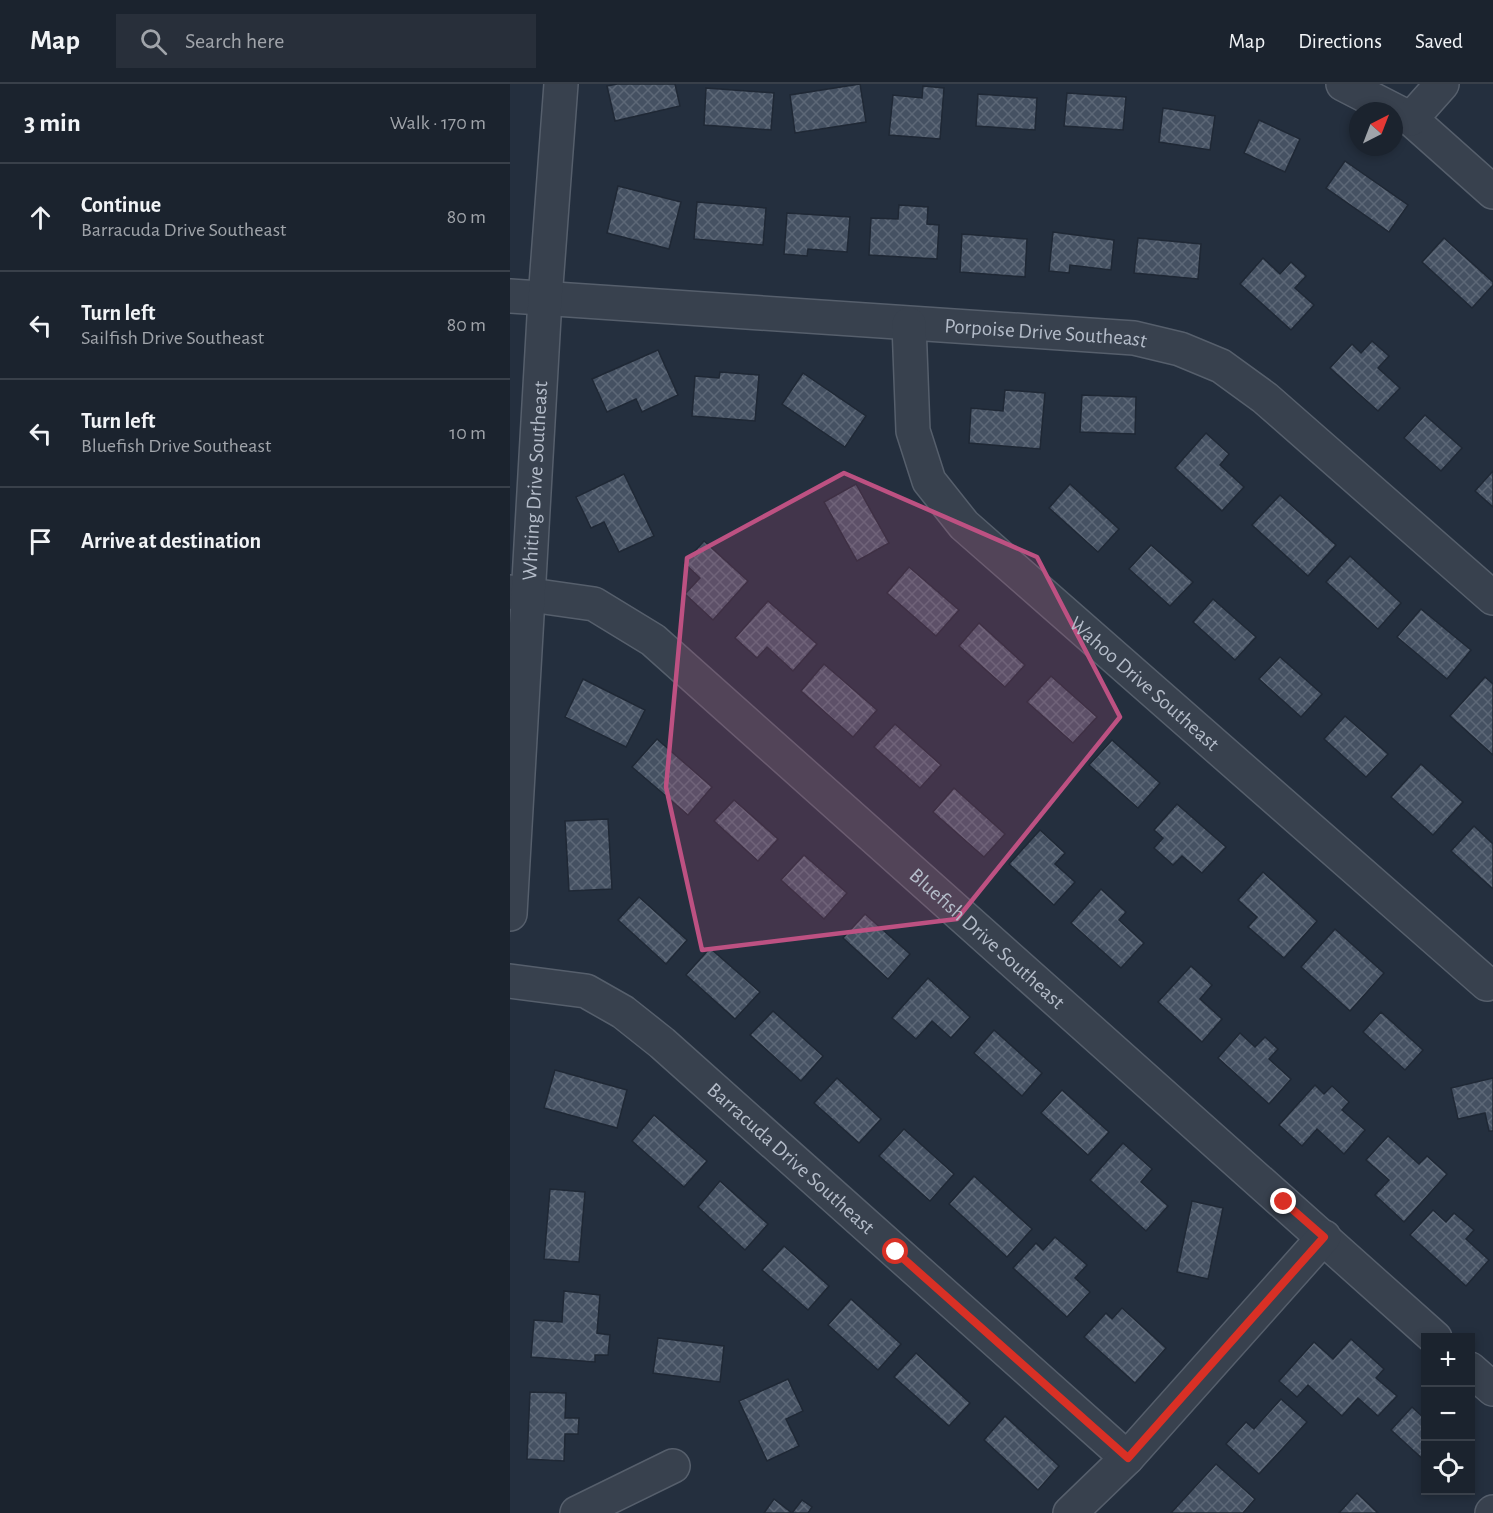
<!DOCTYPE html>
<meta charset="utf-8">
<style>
body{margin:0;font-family:"Alegreya Sans",sans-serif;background:#282f3a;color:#f1f3f6}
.controls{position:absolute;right:18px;bottom:18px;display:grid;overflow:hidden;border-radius:0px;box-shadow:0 3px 9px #0003}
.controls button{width:54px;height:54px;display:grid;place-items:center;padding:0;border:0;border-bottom:2px solid #39404a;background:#1b232e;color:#f1f3f6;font:30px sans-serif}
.compass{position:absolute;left:839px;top:18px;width:54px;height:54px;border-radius:50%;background:#1b232e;box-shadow:0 3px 9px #0003;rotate:42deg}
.stop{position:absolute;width:18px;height:18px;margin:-14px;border:4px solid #d93025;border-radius:50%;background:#fff}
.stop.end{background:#d93025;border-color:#fff;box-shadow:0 2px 6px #0008}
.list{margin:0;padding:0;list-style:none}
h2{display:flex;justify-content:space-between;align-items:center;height:78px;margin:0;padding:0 24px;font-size:26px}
h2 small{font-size:20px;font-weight:400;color:#a0a4aa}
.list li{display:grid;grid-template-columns:39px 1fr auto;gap:18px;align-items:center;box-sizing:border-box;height:108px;padding:0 24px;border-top:2px solid #39404a}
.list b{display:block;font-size:22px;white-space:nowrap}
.list p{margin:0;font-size:20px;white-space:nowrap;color:#a0a4aa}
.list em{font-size:20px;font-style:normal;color:#a0a4aa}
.icon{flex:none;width:33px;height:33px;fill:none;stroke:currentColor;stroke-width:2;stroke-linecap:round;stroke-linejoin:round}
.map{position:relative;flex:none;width:983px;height:1429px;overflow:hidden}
header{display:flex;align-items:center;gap:36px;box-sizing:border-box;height:84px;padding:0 30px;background:#1b232e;border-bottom:2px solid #39404a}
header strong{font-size:28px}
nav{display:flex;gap:33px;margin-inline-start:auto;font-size:21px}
.search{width:420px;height:54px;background:#282f3a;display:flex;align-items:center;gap:15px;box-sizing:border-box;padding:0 21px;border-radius:0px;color:#a0a4aa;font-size:22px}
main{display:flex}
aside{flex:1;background:#1b232e}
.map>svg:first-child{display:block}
.building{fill:url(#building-cross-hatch);stroke:#1f2835;stroke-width:1.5}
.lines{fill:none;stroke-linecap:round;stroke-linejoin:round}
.minor-casing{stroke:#565f6c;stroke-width:36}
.minor{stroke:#38414e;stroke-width:33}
.route{stroke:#d93025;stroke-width:8}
.marked{fill:#bd5182;fill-opacity:0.2;stroke:#bd5182;stroke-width:4.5;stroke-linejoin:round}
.labels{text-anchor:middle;stroke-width:4.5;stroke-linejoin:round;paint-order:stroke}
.street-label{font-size:21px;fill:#b4bcc9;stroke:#1d2633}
</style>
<header>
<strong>Map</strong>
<div class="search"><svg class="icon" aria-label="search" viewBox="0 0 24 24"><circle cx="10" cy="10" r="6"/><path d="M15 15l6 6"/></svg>Search here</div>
<nav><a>Map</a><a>Directions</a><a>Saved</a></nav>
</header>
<main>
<aside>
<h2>3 min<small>Walk · 170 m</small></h2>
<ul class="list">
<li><svg class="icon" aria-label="ahead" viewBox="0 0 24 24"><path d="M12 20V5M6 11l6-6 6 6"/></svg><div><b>Continue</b><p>Barracuda Drive Southeast</p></div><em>80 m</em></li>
<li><svg class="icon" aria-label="left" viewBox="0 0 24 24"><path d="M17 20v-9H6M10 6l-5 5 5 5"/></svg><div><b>Turn left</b><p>Sailfish Drive Southeast</p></div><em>80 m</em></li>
<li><svg class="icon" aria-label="left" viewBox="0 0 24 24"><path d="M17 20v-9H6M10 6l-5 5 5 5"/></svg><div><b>Turn left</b><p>Bluefish Drive Southeast</p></div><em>10 m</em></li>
<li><svg class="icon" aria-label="arrive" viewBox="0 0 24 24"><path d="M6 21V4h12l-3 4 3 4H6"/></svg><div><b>Arrive at destination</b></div></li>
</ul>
</aside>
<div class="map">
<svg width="983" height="1429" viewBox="0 0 983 1429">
<defs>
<pattern id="building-cross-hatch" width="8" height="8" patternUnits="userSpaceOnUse" patternTransform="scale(1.5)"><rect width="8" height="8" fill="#455162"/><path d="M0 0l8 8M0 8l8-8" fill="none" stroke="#5d6877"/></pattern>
</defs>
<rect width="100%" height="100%" fill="#242f3e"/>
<g class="building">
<path d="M107,0H165L170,22L105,37L97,2Z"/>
<path d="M350,0L356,38L285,49L280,11Z"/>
<path d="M413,2L434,4L430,55L379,51L383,11L412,14Z"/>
<path d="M196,4L264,9L261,46L194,41Z"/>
<path d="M557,9L616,13L613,46L554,42Z"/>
<path d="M468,10L527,14L525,46L466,42Z"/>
<path d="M653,24L705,32L700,66L649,58Z"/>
<path d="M749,36L790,55L775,88L734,69Z"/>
<path d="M835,77L898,121L879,148L816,104Z"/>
<path d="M108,102L171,118L159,165L97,149Z"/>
<path d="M187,118L256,124L253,161L184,155Z"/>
<path d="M389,121L418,123L417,140L429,141L427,175L359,171L361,134L388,135Z"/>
<path d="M277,129L340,133L337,168L298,165L297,172L274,170Z"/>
<path d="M543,148L604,156L601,186L560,181L559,189L539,187Z"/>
<path d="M452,150L517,155L515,193L450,188Z"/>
<path d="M628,154L691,160L688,195L624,189Z"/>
<path d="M934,154L983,198V201L962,224L912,178Z"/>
<path d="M753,174L770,190L781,178L796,192L785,204L804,221L781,246L730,200Z"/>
<path d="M862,257L879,272L868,284L890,304L868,327L820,284L842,260L851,269Z"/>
<path d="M148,266L168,311L132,328L126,315L97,328L82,295Z"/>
<path d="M210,288L249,291L245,337L182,332L185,292L209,294Z"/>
<path d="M293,289L356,332L335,363L272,320Z"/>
<path d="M495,306L535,309L530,365L459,359L461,324L493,327Z"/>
<path d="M572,311L626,313L625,350L570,348Z"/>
<path d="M915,331L952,364L931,387L894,354Z"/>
<path d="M696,349L719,370L710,381L734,403L712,427L665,384Z"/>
<path d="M983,387V423L965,407Z"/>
<path d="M114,390L144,452L109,468L94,438L81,444L66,413Z"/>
<path d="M346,400L379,459L347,477L314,418Z"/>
<path d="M560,400L609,445L588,468L539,424Z"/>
<path d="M770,411L826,461L798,492L742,441Z"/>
<path d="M194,457L238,497L203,536L175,510L190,494L174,479Z"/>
<path d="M641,461L683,498L660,522L619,485Z"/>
<path d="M840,472L891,519L868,545L816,498Z"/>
<path d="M399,483L449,526L426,552L377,509Z"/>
<path d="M703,515L746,553L725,576L683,538Z"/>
<path d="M258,517L307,560L283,587L257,563L247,574L225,554Z"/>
<path d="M911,525L961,566L937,595L887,553Z"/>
<path d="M469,539L515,581L495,603L449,562Z"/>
<path d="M770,573L812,610L791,633L749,595Z"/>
<path d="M314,580L367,626L343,653L291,607Z"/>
<path d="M541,592L587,633L563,659L517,618Z"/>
<path d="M975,593L983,600V671L940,632Z"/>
<path d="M73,595L135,626L116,663L55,633Z"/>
<path d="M835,632L878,670L856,693L814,655Z"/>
<path d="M385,640L431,681L410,704L364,663Z"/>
<path d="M147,655L202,703L178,731L122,683Z"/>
<path d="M602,656L650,699L628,724L579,681Z"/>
<path d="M911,680L953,718L923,751L881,713Z"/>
<path d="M444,704L495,750L474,773L423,728Z"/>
<path d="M224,716L268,755L248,777L204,737Z"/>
<path d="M667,720L716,763L692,789L672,772L663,781L644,764L653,754L644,746Z"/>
<path d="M98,735L102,805L59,807L55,737Z"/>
<path d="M964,742L983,760V805L941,767Z"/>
<path d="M530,746L555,769L545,780L565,798L544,821L499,780Z"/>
<path d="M294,771L337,809L314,835L271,796Z"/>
<path d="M753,788L807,837L774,874L738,843L747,833L728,816Z"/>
<path d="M591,805L616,828L609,836L634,859L611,884L561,839Z"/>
<path d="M129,813L177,856L156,880L108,836Z"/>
<path d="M355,830L400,870L378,895L333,854Z"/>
<path d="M825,845L874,889L840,927L791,883Z"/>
<path d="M200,864L250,908L225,935L176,891Z"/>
<path d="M681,882L702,901L690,915L712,935L692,958L648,918Z"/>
<path d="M418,894L460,933L441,954L422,937L406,955L382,934Z"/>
<path d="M263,927L313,972L291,997L240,951Z"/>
<path d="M871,928L913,966L895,986L853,948Z"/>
<path d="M484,946L532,989L512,1012L464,969Z"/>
<path d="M730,949L745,963L755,953L768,965L759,975L781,995L759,1020L708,974Z"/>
<path d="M45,986L117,1006L107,1044L34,1024Z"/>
<path d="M327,994L371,1035L349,1059L304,1019Z"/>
<path d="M983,994V1047H979L975,1029L948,1035L941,1004Z"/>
<path d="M805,1001L814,1010L822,1002L839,1018L832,1026L855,1046L834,1070L807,1045L792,1062L769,1041Z"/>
<path d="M552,1006L599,1048L578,1071L531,1029Z"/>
<path d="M144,1031L197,1077L174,1103L122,1057Z"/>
<path d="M394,1045L444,1090L420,1117L369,1072Z"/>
<path d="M878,1052L909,1080L917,1072L937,1090L894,1138L865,1111L879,1096L856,1076Z"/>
<path d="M613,1059L642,1085L631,1098L658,1122L636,1147L580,1096Z"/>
<path d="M464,1092L522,1145L497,1173L439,1120Z"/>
<path d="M210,1097L258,1140L235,1166L188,1123Z"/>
<path d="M40,1105L75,1108L69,1178L34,1175Z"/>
<path d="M682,1117L713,1124L698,1195L667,1188Z"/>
<path d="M923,1126L936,1138L944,1129L964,1146L956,1155L979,1176L956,1202L900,1151Z"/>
<path d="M545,1153L577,1181L565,1194L580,1208L557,1233L503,1184L526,1159L533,1166Z"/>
<path d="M274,1162L319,1202L298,1226L252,1186Z"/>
<path d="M54,1207L90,1211L87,1249L100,1251L98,1271H85V1278L21,1273L24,1236L52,1238Z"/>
<path d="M341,1215L391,1260L368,1286L318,1241Z"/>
<path d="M612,1224L656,1264L625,1299L574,1253L596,1229L602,1235Z"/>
<path d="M148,1254L214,1262L210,1298L143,1289Z"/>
<path d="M841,1255L874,1285L866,1294L887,1312L868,1332L848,1314L832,1332L798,1301L787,1313L769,1297L804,1258L823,1275Z"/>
<path d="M406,1269L460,1319L439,1342L384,1293Z"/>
<path d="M278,1295L293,1327L276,1335L289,1362L257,1377L229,1317Z"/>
<path d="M20,1308L56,1309L55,1334H69L68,1350H55L54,1377L17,1375Z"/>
<path d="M771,1315L797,1338L749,1390L716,1360L736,1338L744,1345Z"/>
<path d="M902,1323L916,1336V1378L881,1346Z"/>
<path d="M495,1332L549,1382L528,1406L474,1356Z"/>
<path d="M706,1380L745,1415L733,1429H661Z"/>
<path d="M847,1409L868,1429H829Z"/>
<path d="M264,1415L282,1429L292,1416L302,1423L298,1429H254Z"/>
</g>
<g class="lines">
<g class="minor-casing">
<g id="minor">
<path d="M833,0L901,35L983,108"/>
<path d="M901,35L932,0"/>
<path id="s1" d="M0,212L624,254L670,265L711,282L755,314L983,514"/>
<path id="s2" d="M399,240L403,347L419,397L454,441L977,900"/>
<path id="s3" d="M0,508L84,520L143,556L925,1254"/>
<path id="s4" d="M0,830L35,215L51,0"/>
<path id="s5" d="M0,897L76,907L113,928L152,959L617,1374"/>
<path d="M960,1285L983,1305"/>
<path d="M67,1429L163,1382"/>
<path d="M560,1429L617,1374L814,1153"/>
<path d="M982,1429L983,1428"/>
</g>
</g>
<use href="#minor" class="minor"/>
</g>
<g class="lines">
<path class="route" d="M386,1168L618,1374L814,1153L774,1118"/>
</g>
<path class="marked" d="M334,389L527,473L610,633L447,835L192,866L156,703L177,474Z"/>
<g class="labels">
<g class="street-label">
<text dy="7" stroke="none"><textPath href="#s1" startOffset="537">Porpoise Drive Southeast</textPath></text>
<text dy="7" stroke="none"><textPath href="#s4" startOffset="434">Whiting Drive Southeast</textPath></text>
<text dy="7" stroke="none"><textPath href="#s2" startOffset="456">Wahoo Drive Southeast</textPath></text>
<text dy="7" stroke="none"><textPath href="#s3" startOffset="602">Bluefish Drive Southeast</textPath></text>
<text dy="7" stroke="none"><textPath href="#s5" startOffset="342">Barracuda Drive Southeast</textPath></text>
</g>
</g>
</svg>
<div class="controls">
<button>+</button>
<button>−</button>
<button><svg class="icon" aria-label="locate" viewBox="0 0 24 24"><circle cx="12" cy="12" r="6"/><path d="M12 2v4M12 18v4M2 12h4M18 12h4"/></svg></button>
</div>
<svg class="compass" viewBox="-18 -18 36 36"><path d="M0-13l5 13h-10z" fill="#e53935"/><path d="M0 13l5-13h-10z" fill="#a0a4aa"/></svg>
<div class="stop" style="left:386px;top:1168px"></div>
<div class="stop end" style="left:774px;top:1118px"></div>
</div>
</main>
